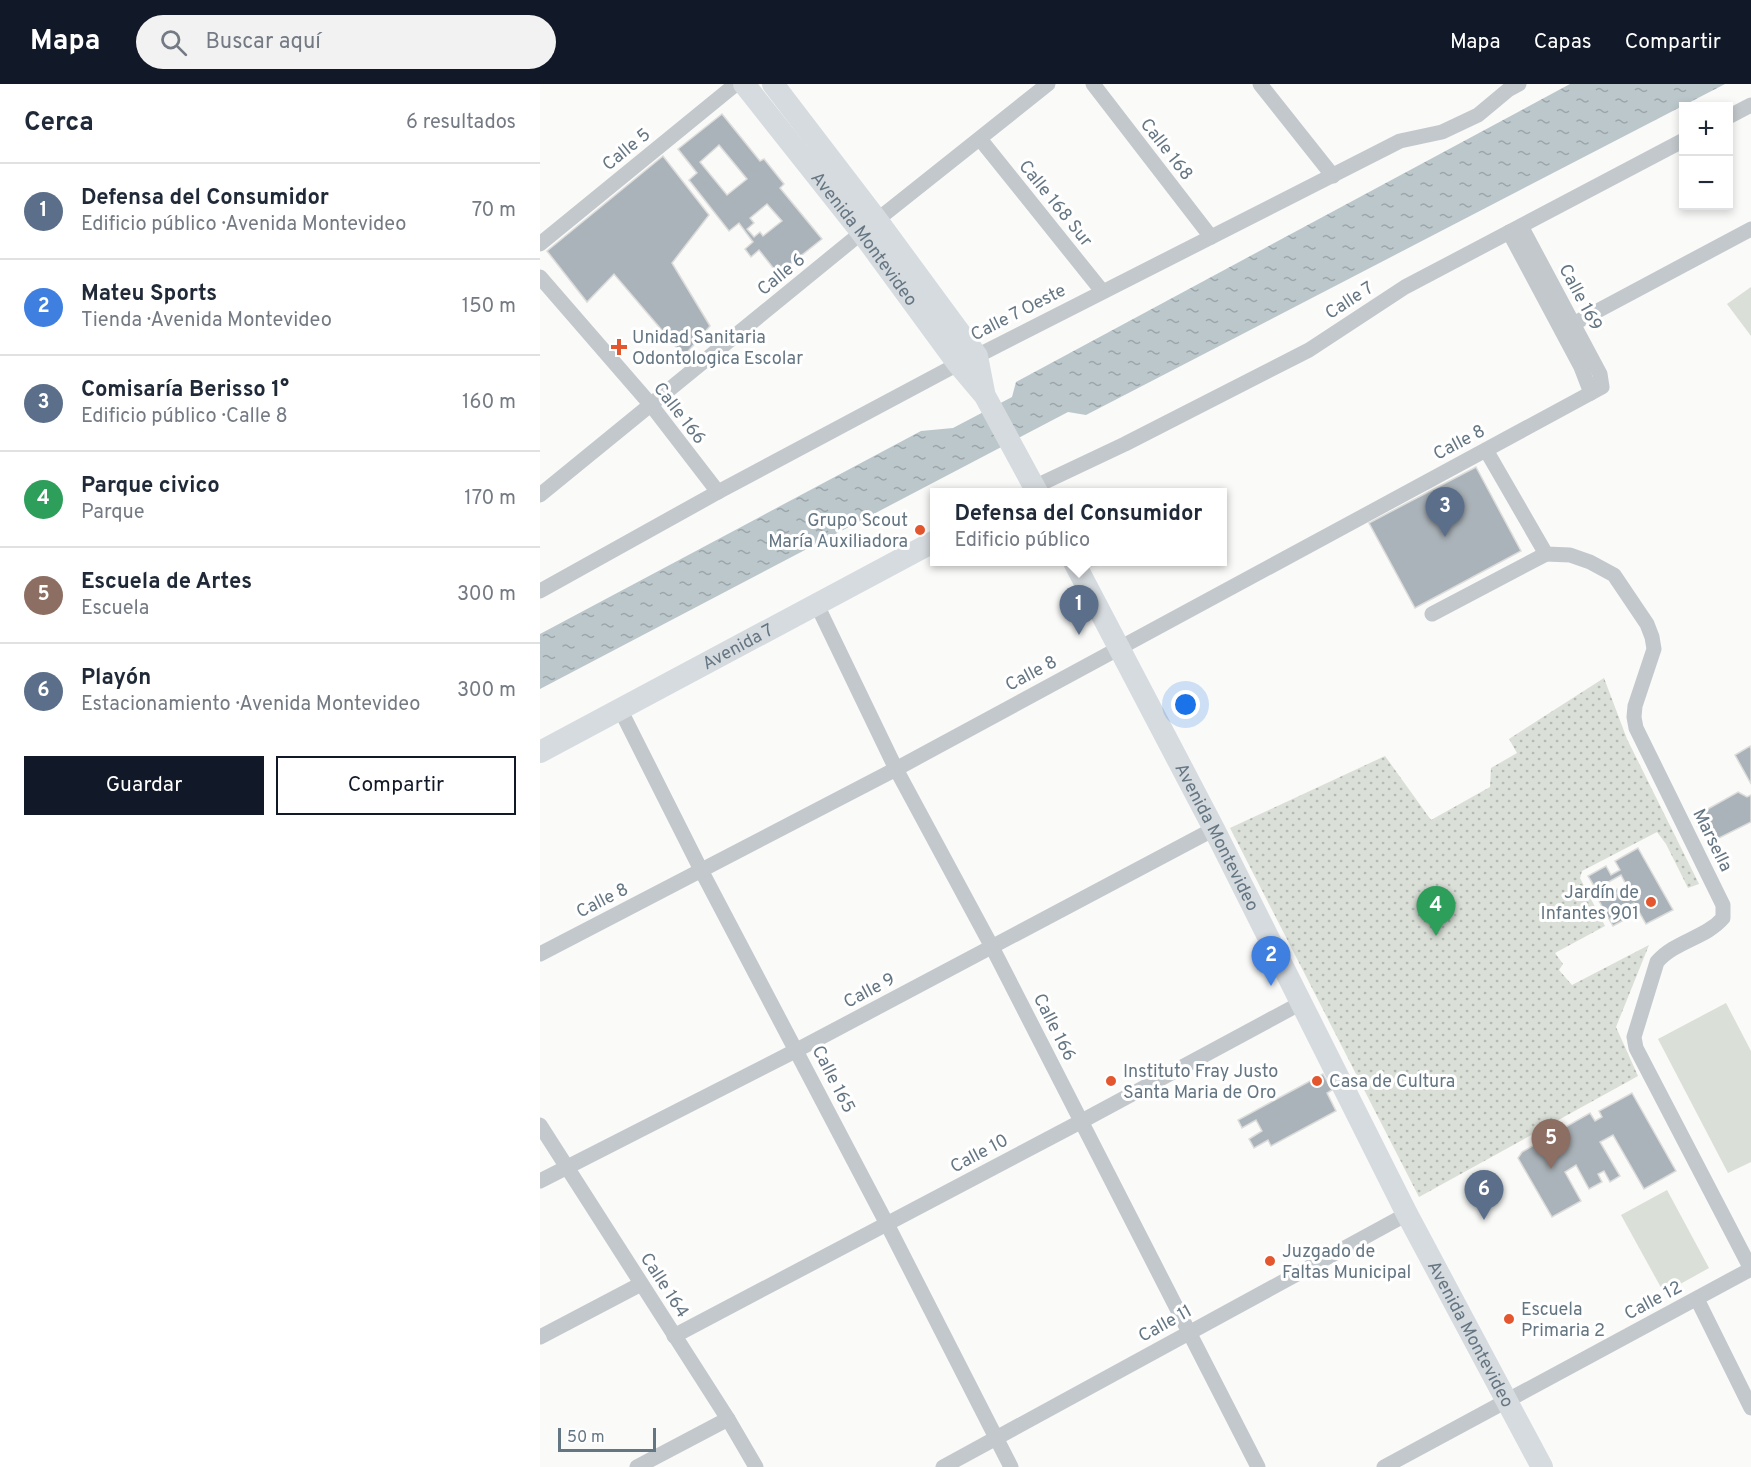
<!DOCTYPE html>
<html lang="es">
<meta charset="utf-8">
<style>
body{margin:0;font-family:Overpass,sans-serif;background:#f2f2f3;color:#1f2937}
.controls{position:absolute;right:18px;top:18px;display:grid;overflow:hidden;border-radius:0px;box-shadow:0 3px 9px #0003}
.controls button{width:54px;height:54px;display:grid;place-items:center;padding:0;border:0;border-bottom:2px solid #e0e1e3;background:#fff;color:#1f2937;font:30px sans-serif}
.scale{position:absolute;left:18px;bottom:15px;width:98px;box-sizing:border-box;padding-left:6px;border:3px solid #657683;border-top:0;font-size:16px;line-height:21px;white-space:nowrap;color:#657683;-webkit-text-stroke:4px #fff;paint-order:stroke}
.you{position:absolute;left:646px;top:621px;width:21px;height:21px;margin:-15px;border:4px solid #fff;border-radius:50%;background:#1a73e8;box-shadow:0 0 0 9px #1a73e833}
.badge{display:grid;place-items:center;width:39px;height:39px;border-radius:50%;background:#111827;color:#fff;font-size:20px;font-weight:700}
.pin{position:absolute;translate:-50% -50px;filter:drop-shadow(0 2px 3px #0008)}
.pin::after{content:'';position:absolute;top:32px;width:21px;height:18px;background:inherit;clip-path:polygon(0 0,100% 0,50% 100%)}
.popup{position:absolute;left:390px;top:404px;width:297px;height:78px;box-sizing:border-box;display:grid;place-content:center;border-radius:0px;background:#fff;filter:drop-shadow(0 2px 4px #0005);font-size:20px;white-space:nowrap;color:#747a83}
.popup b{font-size:22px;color:#1f2937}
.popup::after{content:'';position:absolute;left:50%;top:100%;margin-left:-12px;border:12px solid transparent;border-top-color:#fff}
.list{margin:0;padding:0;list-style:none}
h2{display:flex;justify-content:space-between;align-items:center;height:78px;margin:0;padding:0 24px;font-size:26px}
h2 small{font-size:20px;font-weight:400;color:#747a83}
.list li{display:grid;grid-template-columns:39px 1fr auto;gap:18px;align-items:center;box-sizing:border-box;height:96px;padding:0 24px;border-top:2px solid #e0e1e3}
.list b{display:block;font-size:22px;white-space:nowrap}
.list p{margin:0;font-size:20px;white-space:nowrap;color:#747a83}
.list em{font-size:20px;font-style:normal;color:#747a83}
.actions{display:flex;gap:12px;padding:18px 24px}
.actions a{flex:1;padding:14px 0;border:2px solid #111827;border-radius:0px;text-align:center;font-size:21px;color:#111827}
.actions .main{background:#111827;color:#fff}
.icon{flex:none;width:33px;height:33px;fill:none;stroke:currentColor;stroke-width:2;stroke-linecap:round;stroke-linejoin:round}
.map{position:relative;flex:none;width:1211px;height:1383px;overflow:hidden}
header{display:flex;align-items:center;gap:36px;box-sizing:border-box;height:84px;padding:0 30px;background:#111827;color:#fff}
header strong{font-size:28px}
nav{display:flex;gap:33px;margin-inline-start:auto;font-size:21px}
.search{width:420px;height:54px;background:#f2f2f3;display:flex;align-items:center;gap:15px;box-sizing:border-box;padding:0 21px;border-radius:33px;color:#747a83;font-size:22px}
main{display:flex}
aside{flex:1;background:#fff}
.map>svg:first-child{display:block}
.green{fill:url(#green-dots)}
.pitch{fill:#dadfd7}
.water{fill:url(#water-ripples)}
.building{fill:#aab3b9;stroke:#dcdcda;stroke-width:1.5;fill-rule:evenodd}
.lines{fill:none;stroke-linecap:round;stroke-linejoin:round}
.minor{stroke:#c3c8cc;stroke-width:15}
.secondary{stroke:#d6dbdf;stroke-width:22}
.poi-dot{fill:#e4572e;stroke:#fff;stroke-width:2}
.labels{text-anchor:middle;stroke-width:6;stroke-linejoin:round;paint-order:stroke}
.street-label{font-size:18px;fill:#657683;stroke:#fff}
.poi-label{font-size:18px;fill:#657683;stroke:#fff;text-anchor:start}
</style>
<header>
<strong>Mapa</strong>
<div class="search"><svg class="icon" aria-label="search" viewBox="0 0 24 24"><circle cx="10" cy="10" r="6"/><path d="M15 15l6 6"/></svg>Buscar aquí</div>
<nav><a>Mapa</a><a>Capas</a><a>Compartir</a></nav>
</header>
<main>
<aside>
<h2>Cerca<small>6 resultados</small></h2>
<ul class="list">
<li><span class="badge" style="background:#5c6f8a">1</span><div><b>Defensa del Consumidor</b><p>Edificio público · Avenida Montevideo</p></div><em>70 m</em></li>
<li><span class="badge" style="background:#3f7fe0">2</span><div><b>Mateu Sports</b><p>Tienda · Avenida Montevideo</p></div><em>150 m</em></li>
<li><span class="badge" style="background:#5c6f8a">3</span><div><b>Comisaría Berisso 1°</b><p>Edificio público · Calle 8</p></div><em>160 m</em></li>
<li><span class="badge" style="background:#2e9e5b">4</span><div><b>Parque civico</b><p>Parque</p></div><em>170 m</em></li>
<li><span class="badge" style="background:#8d6e63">5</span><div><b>Escuela de Artes</b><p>Escuela</p></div><em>300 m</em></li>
<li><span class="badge" style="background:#5c6f8a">6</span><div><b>Playón</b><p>Estacionamiento · Avenida Montevideo</p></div><em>300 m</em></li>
</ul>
<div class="actions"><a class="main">Guardar</a><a>Compartir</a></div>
</aside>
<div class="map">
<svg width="1211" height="1383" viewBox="0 0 1211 1383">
<defs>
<pattern id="green-dots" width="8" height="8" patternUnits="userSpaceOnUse" patternTransform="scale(1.5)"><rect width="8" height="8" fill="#dadfd7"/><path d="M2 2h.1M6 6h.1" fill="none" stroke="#b4b9b4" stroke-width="1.8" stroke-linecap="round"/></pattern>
<pattern id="water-ripples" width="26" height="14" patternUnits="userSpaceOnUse" patternTransform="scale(1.5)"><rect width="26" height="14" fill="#bbc7cb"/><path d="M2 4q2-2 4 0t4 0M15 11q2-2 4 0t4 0" fill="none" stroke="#9ca6aa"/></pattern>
</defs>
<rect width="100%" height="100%" fill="#fafaf8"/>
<path class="green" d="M1064,594L1087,655L1159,800L1148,804L1126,760L1117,748L1042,787L1040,794L1065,842L1015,869L1023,880L1019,886L1032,901L1109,861L1076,943L1098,992L879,1113L690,744L845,672L891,736L950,703L951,684L977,669L969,655Z"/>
<g class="pitch">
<path d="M1211,203V252L1187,220Z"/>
<path d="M1186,919L1211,967V1078L1188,1089L1118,955Z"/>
<path d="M1127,1106L1169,1184L1124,1209L1081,1131Z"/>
</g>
<path class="water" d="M1030,0H1185L546,331L528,328L0,605V550L381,347L413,344L472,313L476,298Z"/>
<g class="building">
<path d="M182,30L220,77L224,75L244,100L240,104L282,155L238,190L219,166L211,173L205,165L213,158L199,139L189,147L149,96L157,89L138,65ZM179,61L207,95L187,111L160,78ZM227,120L242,137L223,152L220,148L214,153L207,145L214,139L210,134Z"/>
<path d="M123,72L169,131L132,179L170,242L144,272L74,190L47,218L7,167Z"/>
<path d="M936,383L981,467L875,524L829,439Z"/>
<path d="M1210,662L1211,665V700L1195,671Z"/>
<path d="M1198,708L1207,713L1211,711V738L1177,755L1163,752L1157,742L1166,726Z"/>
<path d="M1098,764L1133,826L1106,840L1094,819L1088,822L1093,831L1073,842L1058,815L1077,805L1081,811L1089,806L1081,791L1056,805L1048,792L1066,782L1071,791L1080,786L1075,777Z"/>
<path d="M783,990L792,1006L787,1009L796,1027L731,1062L728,1056L714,1064L709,1055L722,1047L716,1036L702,1044L698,1036Z"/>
<path d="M1092,1009L1136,1087L1104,1105L1073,1051L1060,1058L1080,1092L1070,1098L1064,1087L1058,1090L1062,1098L1049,1105L1036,1081L1025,1088L1041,1117L1012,1133L978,1074L982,1068L1050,1029L1055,1037L1062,1033L1059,1027Z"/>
</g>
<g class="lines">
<g class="minor">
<path d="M553,0L671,153"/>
<path d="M720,0L793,92"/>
<path d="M1188,33L1211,21"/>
<path d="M440,55L562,207"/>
<path d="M969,148L1041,283L1051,309"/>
<path d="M0,160L196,0"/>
<path d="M0,193L111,321L178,408"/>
<path d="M1033,240L1211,145"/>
<path d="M946,366L1006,470L1030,471L1050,478L1074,491L1107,540L1112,553L1114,565L1095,622L1094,633L1096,644L1183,821V834C1166,854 1135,857 1117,878L1094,953L1096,964L1211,1185"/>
<path d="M494,403L585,360L769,266L865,203L1144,56"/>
<path d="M0,411L337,136L508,0"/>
<path d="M0,507L178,408L418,280L437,272L860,57L902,48L938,31L968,6L979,0"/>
<path d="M277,521L356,685L452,863L718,1383"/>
<path d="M892,530L1006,470"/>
<path d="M80,625L161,786L347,1140L471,1383"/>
<path d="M0,870L356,685L1062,303L1060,290L981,142"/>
<path d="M0,1041L188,1335L216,1383"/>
<path d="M0,1097L257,966L674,745"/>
<path d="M1157,1215L1211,1324"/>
<path d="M134,1252L542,1037L761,919"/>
<path d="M0,1253L101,1200"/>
<path d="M97,1383L188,1335"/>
<path d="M403,1383L867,1130"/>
<path d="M844,1383L1211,1185"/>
</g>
<g class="secondary">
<path id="s1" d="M204,0L322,149L418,280L445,312L497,408"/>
<path d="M233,0L337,136L437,272L444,308"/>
<path id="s2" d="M534,478L674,745L867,1130L1002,1383"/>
<path id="s3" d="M0,668L395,457"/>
</g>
</g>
<g class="poi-dot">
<path d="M76 254h6v6h6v6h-6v6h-6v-6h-6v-6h6z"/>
<circle cx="380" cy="446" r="6"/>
<circle cx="1111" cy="818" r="6"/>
<circle cx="571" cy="997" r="6"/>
<circle cx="777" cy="997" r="6"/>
<circle cx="730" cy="1177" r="6"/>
<circle cx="969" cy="1235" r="6"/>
</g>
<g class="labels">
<g class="street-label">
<text transform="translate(86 65) rotate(-39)" y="6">Calle 5</text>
<text transform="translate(627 65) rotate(52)" y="6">Calle 168</text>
<text transform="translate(516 119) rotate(51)" y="6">Calle 168 Sur</text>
<text dy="6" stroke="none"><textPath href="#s1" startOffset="196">Avenida Montevideo</textPath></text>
<text transform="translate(241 190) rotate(-39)" y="6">Calle 6</text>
<text transform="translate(1041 213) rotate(62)" y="6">Calle 169</text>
<text transform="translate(809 216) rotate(-33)" y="6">Calle 7</text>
<text transform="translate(478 228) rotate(-27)" y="6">Calle 7 Oeste</text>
<text transform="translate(140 329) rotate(52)" y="6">Calle 166</text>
<text transform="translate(919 358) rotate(-28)" y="6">Calle 8</text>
<text dy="6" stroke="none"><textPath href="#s3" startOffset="224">Avenida 7</textPath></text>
<text transform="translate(491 589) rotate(-28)" y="6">Calle 8</text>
<text dy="6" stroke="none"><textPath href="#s2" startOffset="310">Avenida Montevideo</textPath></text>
<text transform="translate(1173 756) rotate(64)" y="6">Marsella</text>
<text transform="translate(62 816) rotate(-27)" y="6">Calle 8</text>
<text transform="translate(329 906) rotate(-28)" y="6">Calle 9</text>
<text transform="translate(515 943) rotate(63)" y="6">Calle 166</text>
<text transform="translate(294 995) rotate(63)" y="6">Calle 165</text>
<text transform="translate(439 1069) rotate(-28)" y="6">Calle 10</text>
<text transform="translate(125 1201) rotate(57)" y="6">Calle 164</text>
<text transform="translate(1113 1216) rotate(-28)" y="6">Calle 12</text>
<text transform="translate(625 1239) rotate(-29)" y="6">Calle 11</text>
<text dy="6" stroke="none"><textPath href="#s2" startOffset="868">Avenida Montevideo</textPath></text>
</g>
<g class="poi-label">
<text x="92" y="259">Unidad Sanitaria<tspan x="92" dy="21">Odontologica Escolar</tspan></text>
<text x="368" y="442" text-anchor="end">Grupo Scout<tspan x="368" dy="21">María Auxiliadora</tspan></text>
<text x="1099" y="814" text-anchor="end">Jardín de<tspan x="1099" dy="21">Infantes 901</tspan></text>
<text x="583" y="993">Instituto Fray Justo<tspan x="583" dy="21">Santa Maria de Oro</tspan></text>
<text x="789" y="1003">Casa de Cultura</text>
<text x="742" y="1173">Juzgado de<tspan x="742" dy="21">Faltas Municipal</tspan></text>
<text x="981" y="1231">Escuela<tspan x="981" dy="21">Primaria 2</tspan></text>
</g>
</g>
</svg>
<div class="controls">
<button>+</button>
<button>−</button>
</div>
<div class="scale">50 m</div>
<div class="you"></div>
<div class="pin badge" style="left:539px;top:551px;background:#5c6f8a">1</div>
<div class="popup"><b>Defensa del Consumidor</b>Edificio público</div>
<div class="pin badge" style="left:731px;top:902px;background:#3f7fe0">2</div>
<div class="pin badge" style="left:905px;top:453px;background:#5c6f8a">3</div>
<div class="pin badge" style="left:896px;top:852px;background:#2e9e5b">4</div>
<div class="pin badge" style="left:1011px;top:1085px;background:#8d6e63">5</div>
<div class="pin badge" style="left:944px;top:1136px;background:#5c6f8a">6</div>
</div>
</main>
